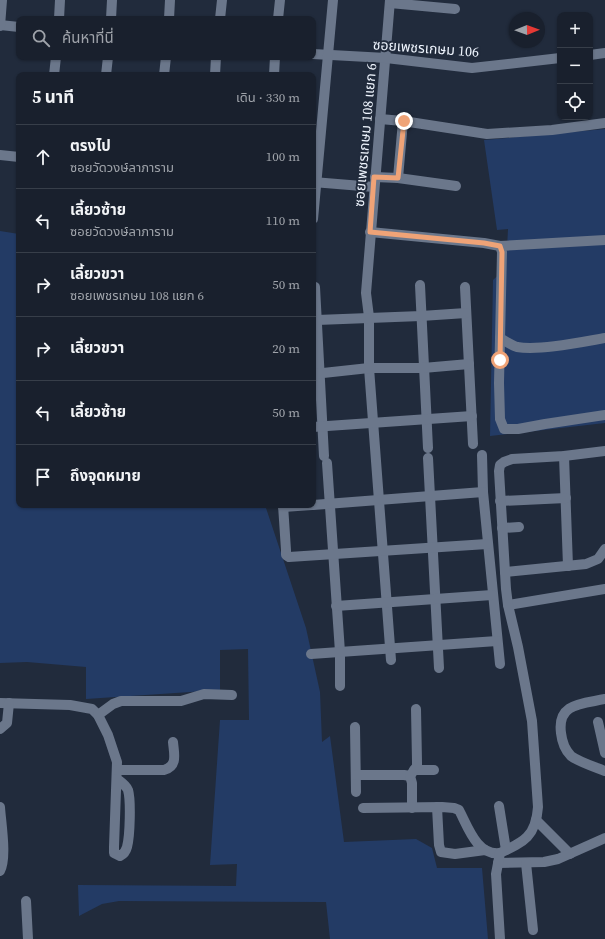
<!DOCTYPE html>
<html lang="th">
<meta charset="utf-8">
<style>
body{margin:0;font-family:"Source Serif 4","Noto Sans Thai",serif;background:#222835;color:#f1f3f6}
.controls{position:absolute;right:12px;top:12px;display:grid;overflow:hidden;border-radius:8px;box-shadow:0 1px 3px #0004}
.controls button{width:36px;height:36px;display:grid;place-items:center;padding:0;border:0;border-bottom:1px solid #373e49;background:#19202d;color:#f1f3f6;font:20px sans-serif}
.compass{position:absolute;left:509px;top:12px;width:36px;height:36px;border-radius:50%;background:#19202d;box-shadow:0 1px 3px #0004;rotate:89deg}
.stop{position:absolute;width:12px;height:12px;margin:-9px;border:3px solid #efa377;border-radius:50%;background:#fff}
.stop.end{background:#efa377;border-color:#fff;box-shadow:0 1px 4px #0008}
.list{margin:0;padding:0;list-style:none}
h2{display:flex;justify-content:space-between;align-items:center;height:52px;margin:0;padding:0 16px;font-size:17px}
h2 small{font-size:13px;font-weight:400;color:#9fa3aa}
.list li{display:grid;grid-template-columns:26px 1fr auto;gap:12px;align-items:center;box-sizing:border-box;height:64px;padding:0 16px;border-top:1px solid #373e49}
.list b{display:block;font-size:15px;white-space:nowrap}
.list p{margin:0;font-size:13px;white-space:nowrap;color:#9fa3aa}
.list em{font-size:13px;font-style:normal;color:#9fa3aa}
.icon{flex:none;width:22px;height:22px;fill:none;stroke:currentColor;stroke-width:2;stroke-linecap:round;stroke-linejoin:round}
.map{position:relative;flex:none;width:605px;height:939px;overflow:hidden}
.search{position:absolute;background:#19202d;box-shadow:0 1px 3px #0004;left:16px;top:16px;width:300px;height:44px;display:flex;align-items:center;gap:10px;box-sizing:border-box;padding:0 14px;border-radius:8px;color:#9fa3aa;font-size:15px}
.panel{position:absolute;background:#19202d;box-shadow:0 1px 3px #0004;left:16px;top:72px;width:300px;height:436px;border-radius:8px}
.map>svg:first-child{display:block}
.green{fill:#233b65}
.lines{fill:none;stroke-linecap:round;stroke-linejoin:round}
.minor{stroke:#6b778b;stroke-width:10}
.route{stroke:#efa377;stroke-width:5}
.labels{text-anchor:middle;stroke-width:4;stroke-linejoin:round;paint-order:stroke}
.street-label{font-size:14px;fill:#eef4fd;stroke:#212b3c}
</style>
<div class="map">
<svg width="605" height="939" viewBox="0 0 605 939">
<rect width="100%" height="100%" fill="#212b3c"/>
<g class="green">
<path d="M605,129V423L490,436L493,280L506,268L508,229L497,230L484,140Z"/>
<path d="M0,231L19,234V505H265L306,628L320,692L322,742L330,736L344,842L416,839L432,848L437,868H482L488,939H330L326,902L119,901L102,904L79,916L78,885L236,886L237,864L210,865L220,720H249L248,649L220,650V690L86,699V667L27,662L0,663Z"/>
</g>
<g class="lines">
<g class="minor">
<path d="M390,0L366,293L369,317V368L391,660"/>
<path d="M390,3L455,9"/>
<path d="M59,19L60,0"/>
<path d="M111,19L112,0"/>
<path d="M169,19L170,0"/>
<path d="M220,19L222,0"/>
<path d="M278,19L280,0"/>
<path d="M0,25L19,27"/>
<path d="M0,26L2,0"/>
<path d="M313,54L386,58L472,68L560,58"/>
<path d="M590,55L605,53"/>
<path d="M54,75L56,57"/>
<path d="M106,75L108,57"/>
<path d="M164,75L166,57"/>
<path d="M215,75L216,57"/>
<path d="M274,75L275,57"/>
<path d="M380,119L403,121L487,134L552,130L605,123"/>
<path d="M0,155L19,157"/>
<path d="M375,177L398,178L456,186"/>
<path d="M398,178L403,121"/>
<path d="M313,182L374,187"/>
<path d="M313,219L333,0"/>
<path d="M370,232L484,243L500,246L502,252L499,383L500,419L504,429H518L545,424L605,415"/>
<path d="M500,246L605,240"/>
<path d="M420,285L428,448"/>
<path d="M315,287L324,456"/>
<path d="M465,287L473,444"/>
<path d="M317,320L421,316L466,313"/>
<path d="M500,338C505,341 511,345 517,347C539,351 582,342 605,338"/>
<path d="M314,374L369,368H423L469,364"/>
<path d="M313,427L472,416"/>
<path d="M482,455L483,492L500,664"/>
<path d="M564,456L568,566"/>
<path d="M428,458L439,668"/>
<path d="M327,463L340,652V686"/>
<path d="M500,501L566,498"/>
<path d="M283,505L286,550V555L289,557L487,544"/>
<path d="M313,505L483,492"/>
<path d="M283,507L312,505"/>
<path d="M502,528L519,527"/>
<path d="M505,572L586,564L598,559L605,549"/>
<path d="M508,605L605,589"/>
<path d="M336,606L492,595"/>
<path d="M311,654L497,641"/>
<path d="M605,699C582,704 557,703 561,733C562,742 564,749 571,756C579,762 595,767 605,771"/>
<path d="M0,703L70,705L92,709L98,715L108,735L117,762L114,847V853L120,856C124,854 126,851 127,847C130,836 131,800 128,790C126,785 121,782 117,779"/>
<path d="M98,715L113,704L121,701H181L204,694L232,695"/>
<path d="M598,722L605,753"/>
<path d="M355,727L356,792"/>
<path d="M0,729L7,723L9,703"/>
<path d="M117,770H164C178,766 174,754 173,742"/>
<path d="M414,770H434"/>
<path d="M356,775H404L410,776L412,783V808"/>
<path d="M410,776L417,766V762L416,709"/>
<path d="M499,806L506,850"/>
<path d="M0,807C1,823 7,858 0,871"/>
<path d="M437,807L439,845L441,852L455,854L485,850"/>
<path d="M363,808L442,807L454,808L459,810C468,827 477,856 500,853"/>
<path d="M536,820L570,854"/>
<path d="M498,863L544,862L558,859L605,838"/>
<path d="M526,863L533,930"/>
<path d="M26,901L28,939"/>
<path d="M500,939L496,874L500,853C524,842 536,836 538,807L532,721L518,647L508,605L506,589L499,471L500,465L504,462L512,459L564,456L605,451"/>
</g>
</g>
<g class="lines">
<path class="route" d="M404,121L398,178L374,177L370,232L484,243L500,246L502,252L500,360"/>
</g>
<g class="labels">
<g class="street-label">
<text transform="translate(426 48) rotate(4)" y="5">ซอยเพชรเกษม 106</text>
<text transform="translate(365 135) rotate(-85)" y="5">ซอยเพชรเกษม 108 แยก 6</text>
</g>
</g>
</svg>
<div class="controls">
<button>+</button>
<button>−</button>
<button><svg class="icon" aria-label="locate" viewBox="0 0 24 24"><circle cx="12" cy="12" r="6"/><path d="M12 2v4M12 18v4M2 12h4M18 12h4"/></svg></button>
</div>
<svg class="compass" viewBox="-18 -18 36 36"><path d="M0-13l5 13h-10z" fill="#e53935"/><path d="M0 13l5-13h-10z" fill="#9fa3aa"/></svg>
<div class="stop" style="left:500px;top:360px"></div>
<div class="stop end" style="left:404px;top:121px"></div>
<div class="search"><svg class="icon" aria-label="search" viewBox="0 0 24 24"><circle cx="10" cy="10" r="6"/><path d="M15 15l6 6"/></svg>ค้นหาที่นี่</div>
<section class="panel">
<h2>5 นาที<small>เดิน · 330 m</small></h2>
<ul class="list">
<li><svg class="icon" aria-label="ahead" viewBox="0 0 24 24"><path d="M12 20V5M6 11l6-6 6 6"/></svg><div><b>ตรงไป</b><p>ซอยวัดวงษ์ลาภาราม</p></div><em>100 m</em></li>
<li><svg class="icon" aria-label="left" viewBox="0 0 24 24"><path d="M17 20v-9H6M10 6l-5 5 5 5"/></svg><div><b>เลี้ยวซ้าย</b><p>ซอยวัดวงษ์ลาภาราม</p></div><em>110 m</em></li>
<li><svg class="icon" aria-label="right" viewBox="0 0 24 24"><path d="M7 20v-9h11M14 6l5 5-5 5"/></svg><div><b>เลี้ยวขวา</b><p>ซอยเพชรเกษม 108 แยก 6</p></div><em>50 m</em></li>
<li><svg class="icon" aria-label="right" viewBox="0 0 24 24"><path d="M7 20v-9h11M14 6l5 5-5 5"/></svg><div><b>เลี้ยวขวา</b></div><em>20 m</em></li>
<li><svg class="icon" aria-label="left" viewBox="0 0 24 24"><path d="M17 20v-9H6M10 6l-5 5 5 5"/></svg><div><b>เลี้ยวซ้าย</b></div><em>50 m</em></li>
<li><svg class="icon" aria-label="arrive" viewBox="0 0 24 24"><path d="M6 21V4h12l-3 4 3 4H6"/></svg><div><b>ถึงจุดหมาย</b></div></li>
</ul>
</section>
</div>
